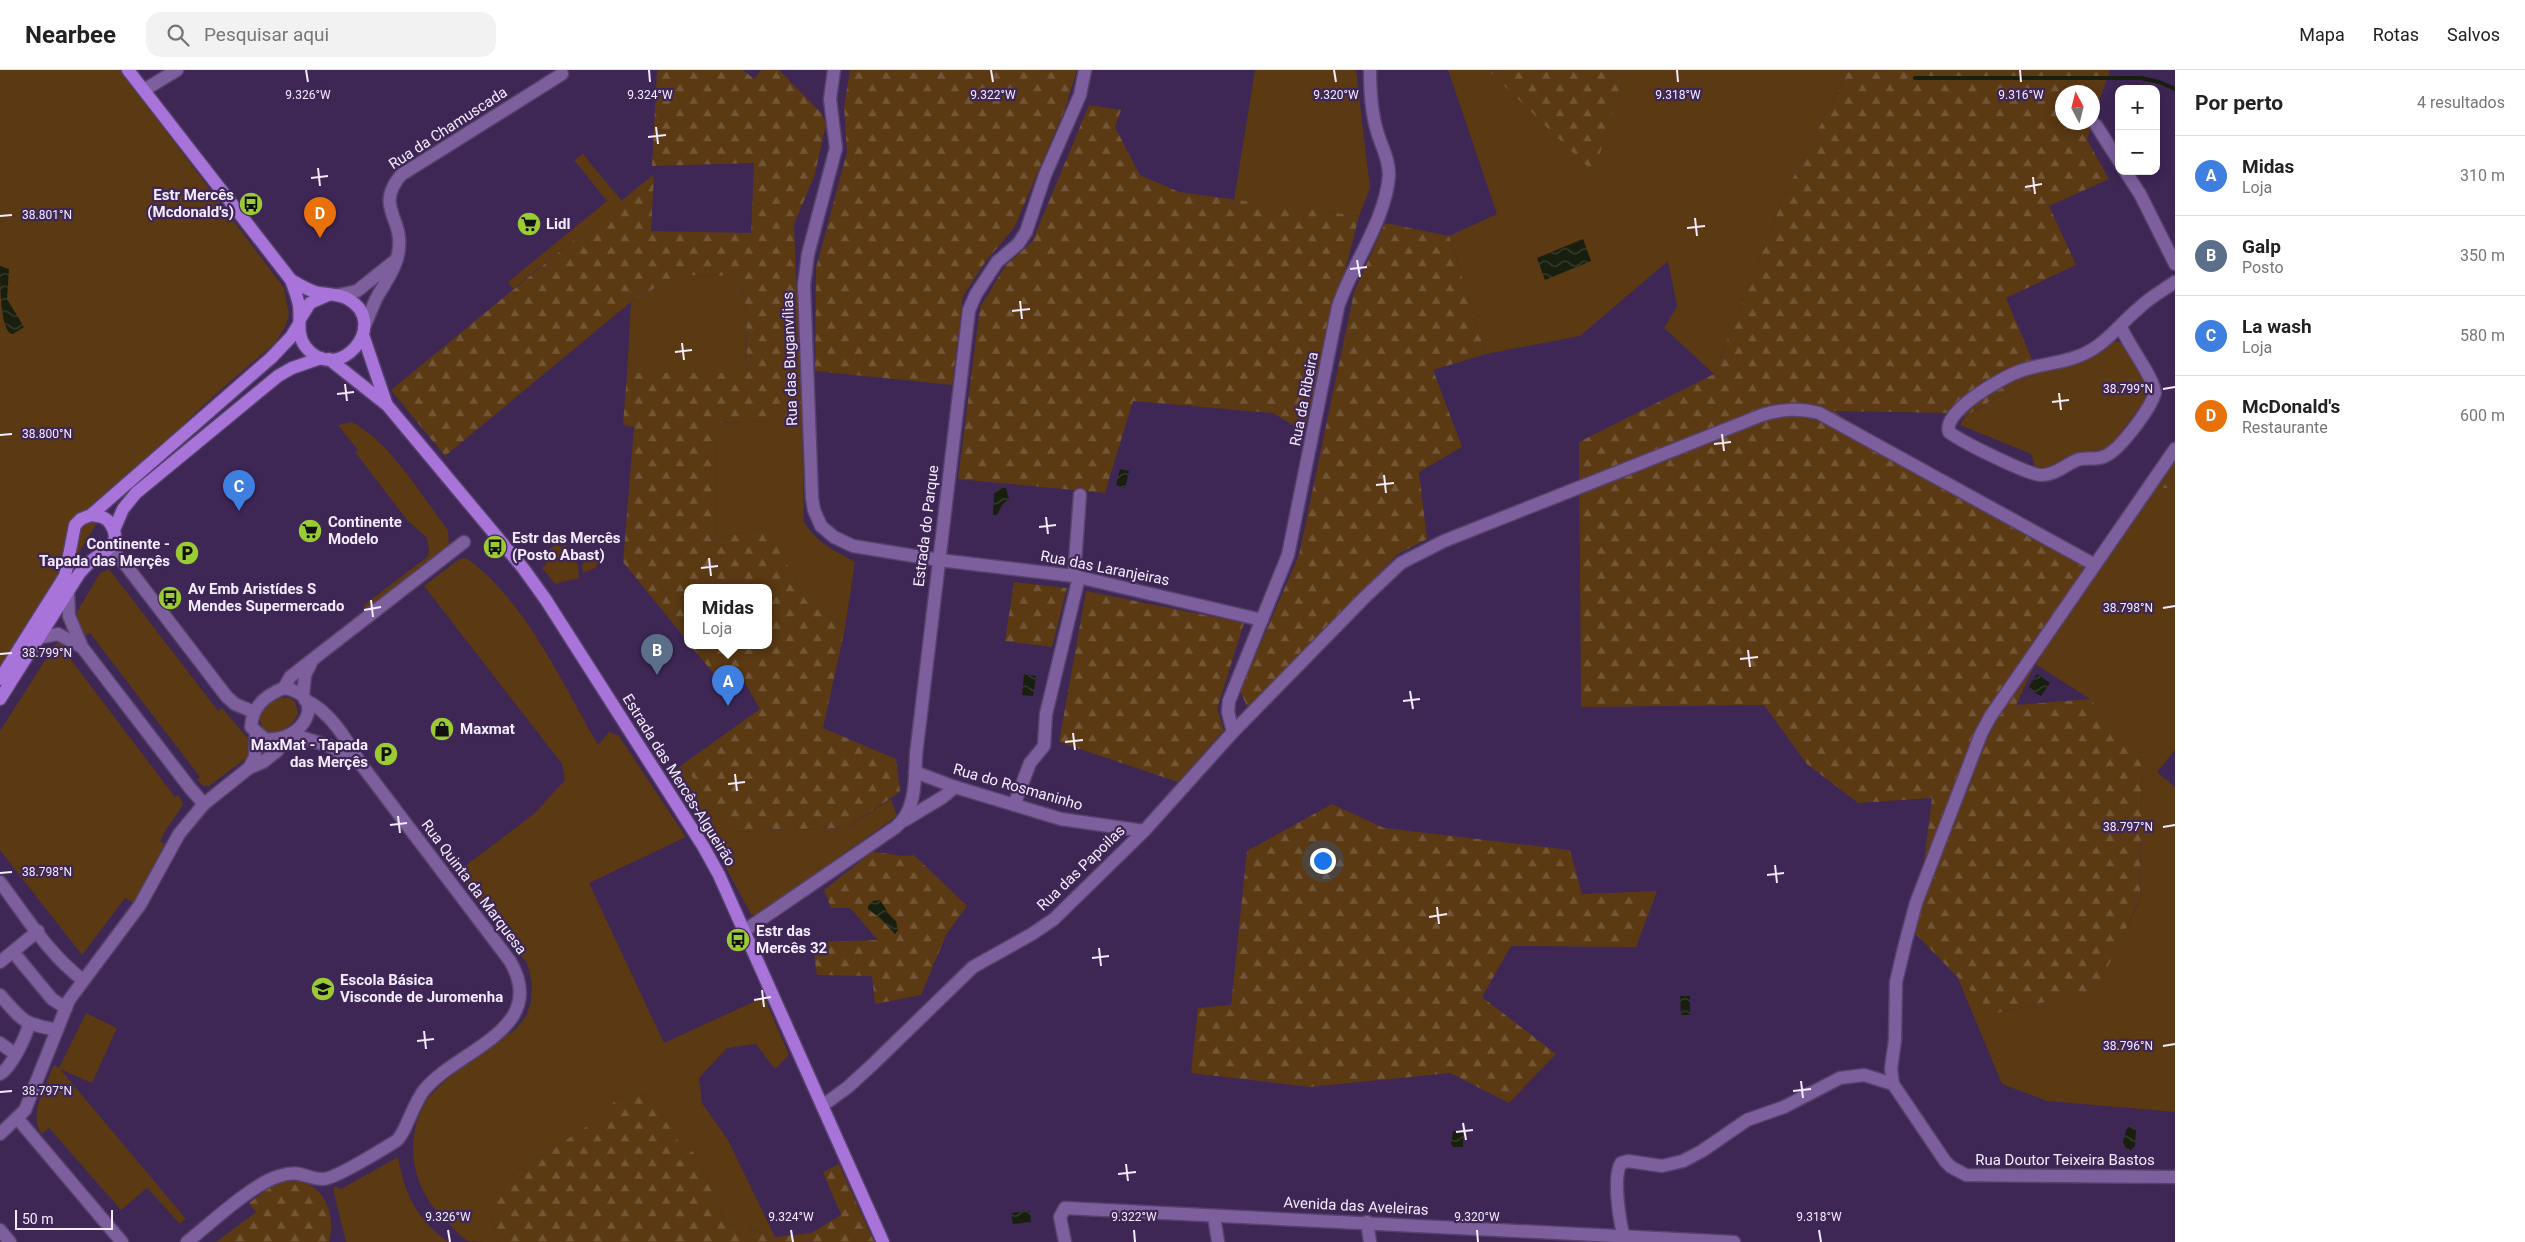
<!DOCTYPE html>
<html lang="pt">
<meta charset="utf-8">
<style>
body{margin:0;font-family:Roboto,sans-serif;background:#f2f2f2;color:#222}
.controls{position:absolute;right:15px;top:15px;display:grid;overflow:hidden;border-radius:10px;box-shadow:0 2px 12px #0003}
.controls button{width:45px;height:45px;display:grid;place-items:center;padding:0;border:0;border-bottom:1px solid #e0e0e0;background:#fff;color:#222;font:25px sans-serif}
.compass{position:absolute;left:2055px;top:15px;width:45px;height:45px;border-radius:50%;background:#fff;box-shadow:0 2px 12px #0003;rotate:353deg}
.scale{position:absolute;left:15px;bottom:12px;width:98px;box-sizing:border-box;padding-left:5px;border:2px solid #f4ebfe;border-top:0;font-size:14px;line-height:18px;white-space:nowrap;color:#f4ebfe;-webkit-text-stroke:4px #3e2655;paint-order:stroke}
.you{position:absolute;left:1322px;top:790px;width:18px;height:18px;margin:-12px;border:4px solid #fff;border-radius:50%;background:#1a73e8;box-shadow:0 0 0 8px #1a73e833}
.badge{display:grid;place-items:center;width:32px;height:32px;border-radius:50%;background:#586e2a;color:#fff;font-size:16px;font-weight:700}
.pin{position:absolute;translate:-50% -41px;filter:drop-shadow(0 1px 2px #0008)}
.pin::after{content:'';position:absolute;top:26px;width:18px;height:15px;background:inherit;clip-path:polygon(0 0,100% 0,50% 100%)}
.popup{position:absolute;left:684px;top:514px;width:88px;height:65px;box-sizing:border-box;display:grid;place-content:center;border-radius:10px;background:#fff;filter:drop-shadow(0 1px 4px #0005);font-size:16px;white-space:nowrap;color:#767676}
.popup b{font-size:19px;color:#222}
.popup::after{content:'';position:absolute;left:50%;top:100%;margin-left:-10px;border:10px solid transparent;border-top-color:#fff}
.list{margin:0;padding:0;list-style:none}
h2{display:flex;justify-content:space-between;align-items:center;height:65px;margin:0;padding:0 20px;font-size:21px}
h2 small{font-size:16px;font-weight:400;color:#767676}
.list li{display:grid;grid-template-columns:32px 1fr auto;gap:15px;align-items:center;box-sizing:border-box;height:80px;padding:0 20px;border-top:1px solid #e0e0e0}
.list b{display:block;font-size:19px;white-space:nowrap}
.list p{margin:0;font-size:16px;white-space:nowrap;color:#767676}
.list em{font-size:16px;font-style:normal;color:#767676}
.icon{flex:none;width:28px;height:28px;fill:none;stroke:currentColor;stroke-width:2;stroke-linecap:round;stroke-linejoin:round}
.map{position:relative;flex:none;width:2175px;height:1172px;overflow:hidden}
header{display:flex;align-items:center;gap:30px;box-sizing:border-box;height:70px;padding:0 25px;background:#fff;border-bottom:1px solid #e0e0e0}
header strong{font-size:24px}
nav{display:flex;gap:28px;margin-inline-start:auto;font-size:18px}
.search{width:350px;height:45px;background:#f2f2f2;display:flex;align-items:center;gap:12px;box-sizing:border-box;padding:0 18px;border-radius:15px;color:#767676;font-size:19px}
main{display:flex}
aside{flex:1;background:#fff}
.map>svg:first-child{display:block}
.green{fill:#5a3913}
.forest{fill:url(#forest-firs)}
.water{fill:url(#water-waves)}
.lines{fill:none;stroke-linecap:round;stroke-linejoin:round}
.stream{stroke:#191f0e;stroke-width:4}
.street-casing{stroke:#57426d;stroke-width:15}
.secondary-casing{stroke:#57426d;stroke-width:15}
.street{stroke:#7e5f9e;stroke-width:12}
.secondary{stroke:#a874da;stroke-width:12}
.ticks{fill:none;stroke:#f4ebfe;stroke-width:2}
.labels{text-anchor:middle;stroke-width:4.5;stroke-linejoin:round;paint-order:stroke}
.street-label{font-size:15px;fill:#f4ebfe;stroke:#3e2655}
.poi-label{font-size:15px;font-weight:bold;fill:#f4ebfe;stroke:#3e2655;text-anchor:start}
.ticks-label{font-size:12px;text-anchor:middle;fill:#f4ebfe;stroke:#3e2655;stroke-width:4.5;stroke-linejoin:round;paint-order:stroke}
</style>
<header>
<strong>Nearbee</strong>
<div class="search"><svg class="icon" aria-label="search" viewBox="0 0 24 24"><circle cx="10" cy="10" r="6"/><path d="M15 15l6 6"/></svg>Pesquisar aqui</div>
<nav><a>Mapa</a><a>Rotas</a><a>Salvos</a></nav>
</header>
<main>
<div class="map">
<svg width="2175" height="1172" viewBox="0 0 2175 1172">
<defs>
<pattern id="forest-firs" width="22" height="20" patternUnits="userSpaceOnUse" patternTransform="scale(1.25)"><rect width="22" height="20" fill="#5a3913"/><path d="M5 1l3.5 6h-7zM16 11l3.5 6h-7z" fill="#725636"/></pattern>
<pattern id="water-waves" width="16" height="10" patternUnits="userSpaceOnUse" patternTransform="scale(1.25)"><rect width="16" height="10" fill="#191f0e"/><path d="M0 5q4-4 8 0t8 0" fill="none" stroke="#3b4032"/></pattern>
</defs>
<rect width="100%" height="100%" fill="#3e2655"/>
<g class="green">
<path d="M0,0H120L284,218L289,245L285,257L275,273L218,322L123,411L25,570L0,605Z"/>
<path d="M1255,0H1356L1370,118L1359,146L1234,130Z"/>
<path d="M1448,0H1488L1594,102L1626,0H1849L1786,121L1714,304L1664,258L1677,236L1668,191L1580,266L1486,284L1449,166L1497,144Z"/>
<path d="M583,84L622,131L513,219L508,212L607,131L574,90Z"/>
<path d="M677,205L740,206L746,241L747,303H627L631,232Z"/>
<path d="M2114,271L2123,273L2148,319V326L2109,378L2077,384L2047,397H2035L2031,384L1960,355L1965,347L2038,303L2081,290Z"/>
<path d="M802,350L804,452C817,473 835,481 855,492L845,558L805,529L768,457L715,469L716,353Z"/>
<path d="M352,352C392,374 421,425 448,460L449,475L445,480L368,539H365L364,535L427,487L429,481L427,468L407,450L355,382L358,380L338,355Z"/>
<path d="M2158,413L2164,418H2175V680L2157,702L2175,717V1042L2047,1031L2002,1014L1957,906L1994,944L2096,920L2140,830L2142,684L2090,629L2035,594Z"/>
<path d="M556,474L561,477L566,475L578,495L579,508L555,514L542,498L546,494L544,484Z"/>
<path d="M598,485L600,489L595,498L583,503L582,494Z"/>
<path d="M466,488C524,528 563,615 598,675L609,662L619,666L686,767L589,813L664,973L764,927L789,985L775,999L756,974L727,978L699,1008L702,1033L728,1070L775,1167L726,1153L698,1086L680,1073L648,1026L634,1023L616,1029L604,1045L511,1106L490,1142L498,1172C490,1172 475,1172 468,1171C462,1168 456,1161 451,1156C415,1125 401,1076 425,1033C436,1012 494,975 516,959L526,946L531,932L532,913L527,893L456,803L535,743L565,710L562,694L424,516L459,489Z"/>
<path d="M109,499L218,641L222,638L250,671L249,686L209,716H204L197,710L200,707L90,563L85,566L79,556L77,542L100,503Z"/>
<path d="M56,573L63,574L70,578L65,582L175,727L178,725L183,733C182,740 164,759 160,772L165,773L154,795L155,799L133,832L125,828L82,885L0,780V661Z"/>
<path d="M277,628H290L295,632L298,643C294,655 281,664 268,662L263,659L259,647L262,641Z"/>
<path d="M683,694L731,762L846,758L891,729L897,746L755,846L751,844L674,702Z"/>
<path d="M86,943L117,958L92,1013L60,999L186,1149L180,1154L147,1118L121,1140L49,1058L42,1064C27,1047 47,1013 54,995L59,998Z"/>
<path d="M398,1087C405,1125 416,1148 448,1172H346L334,1123V1116L341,1119Z"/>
</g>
<g class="forest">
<path d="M657,0H743L754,9L761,0H779L822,44L826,55L814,107L794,154L802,350L716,353L715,469L768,457L805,529L845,558L823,658L896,689L900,722L846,758L731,762L683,694L760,639L736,597L715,605L690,575H768V517H688V572L623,492L634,357L623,355L627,303H747L746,241L740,206L677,205L631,232L445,386L391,320L654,104L651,161L751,163L754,93L652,96Z"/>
<path d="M850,0H1077L1065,39L1014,158L986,191L963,226L952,315L815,301L816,198L847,82L844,37Z"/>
<path d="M1488,0H1626L1594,103Z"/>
<path d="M1849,0H2110L2092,52V22H2062V52H2092L2087,70L2109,109L2049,136L2076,195L2006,228L2038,303L1964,347L1951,343L1832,341L2102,497L2035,594L2016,635L2090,629L2142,684L2140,829L2097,920L1993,944L1915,863L1932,728L1858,733L1807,694L1764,635L1581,637L1579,372L1714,304L1786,121Z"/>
<path d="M1089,35L1121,40L1115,57L1140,105L1179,122L1359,146L1304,362L1273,343L1133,331L1105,423L958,409L980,237L1006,195L1032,172Z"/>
<path d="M1385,153L1449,166L1486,284L1433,300L1462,377L1419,402L1427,469L1398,484L1248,638L1240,621L1299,485L1354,222Z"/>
<path d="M2175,387V418H2164L2158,413Z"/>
<path d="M1014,512L1067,518L1052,577L1005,571Z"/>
<path d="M1086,521L1244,553L1217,639L1224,660L1178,712L1059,672Z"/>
<path d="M1332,734L1384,758L1570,780L1582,824L1657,821L1636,877L1511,876L1482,927L1556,984L1509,1033L1450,1003L1310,1017L1191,1003L1198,938L1231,935L1247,781Z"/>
<path d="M872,782C887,782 899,788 914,785L967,836L946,865L921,925L875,934L872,906L817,905L812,872L878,870L850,838H831L824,820Z"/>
<path d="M634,1023L649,1026L680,1073L698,1086L726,1153L775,1167L811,1163L841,1145L823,1102L839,1094L874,1172H498L490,1142L491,1123L514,1104L604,1045L616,1029Z"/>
<path d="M295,1110C326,1115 336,1145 329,1172H216L256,1142L249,1133L278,1111Z"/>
</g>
<g class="water">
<path d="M1583,169L1591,191L1545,210L1537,188Z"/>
<path d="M0,196L9,199L7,229L24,257L13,264C0,264 0,211 0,196Z"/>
<path d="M1120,399L1129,401L1125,418L1116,415Z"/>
<path d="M1000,418H1006L1009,429L1002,435L997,445H993L994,424Z"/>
<path d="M1024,604L1036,606L1033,626L1022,625Z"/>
<path d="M2037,604L2050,613L2041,626L2028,618Z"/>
<path d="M880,830C885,837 889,846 896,851L898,860L895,864L881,849L868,839V836L873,831Z"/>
<path d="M1680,926H1690V945H1681Z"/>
<path d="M2130,1056L2136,1060L2135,1076L2131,1080L2126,1079L2123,1072L2126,1060Z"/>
<path d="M1453,1061L1463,1062V1077H1453L1451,1074Z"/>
<path d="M1030,1141L1031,1152L1013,1154L1011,1143Z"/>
</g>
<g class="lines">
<path class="stream" d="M1915,8H2141L2159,12L2175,19"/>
<g class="street-casing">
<g id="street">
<path d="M834,0L830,29L836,78L808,184L804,215L812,428L814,440L821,456L834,467L853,476L939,490L1074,506L1262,550"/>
<path d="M144,20L177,0"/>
<path d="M2096,55L2119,91"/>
<path d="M2125,101L2140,124L2175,194"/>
<path d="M338,225L357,221L397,189"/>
<path d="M364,257C368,248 372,238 376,229C385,212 398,197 399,177C402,147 375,136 401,105L562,4"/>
<path d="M2121,257C2128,275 2154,307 2155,323C2150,339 2119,382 2103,387C2094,390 2085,387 2077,390C2065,395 2055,405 2042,405C2030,406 1960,371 1949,362C1942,341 2003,307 2020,301C2045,292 2069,294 2093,279C2111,268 2122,252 2138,239C2149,228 2162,221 2175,212"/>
<path d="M110,479L125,494L227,627L235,634L254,642"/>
<path d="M1074,506L1080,425"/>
<path d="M68,521L69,546L82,577L190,718L204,734"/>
<path d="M38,568L58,564L80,576"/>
<path d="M284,618L290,607L464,472"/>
<path d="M284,618C329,625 305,673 265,669L251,657C252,636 266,625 284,618Z"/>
<path d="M303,626L305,605L311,593"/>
<path d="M1233,662L1228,642L1229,631L1288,485L1338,237C1352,194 1386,150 1389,105C1389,88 1381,76 1377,61C1371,41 1370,20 1370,0"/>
<path d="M291,664L329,676L358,692"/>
<path d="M249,698L255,687L256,664"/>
<path d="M915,702L955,717L1061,749L1144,761"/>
<path d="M1014,735L1030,693L1044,676L1046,644L1079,507"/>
<path d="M905,750L943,727L955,717"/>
<path d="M0,812C25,845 49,885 83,910"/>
<path d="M744,861L896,757C916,741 915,710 916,685L969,240L976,224L997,192L1018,174L1026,162L1045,105L1080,25L1085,0"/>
<path d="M13,882L52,929L66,938"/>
<path d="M0,892L38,861"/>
<path d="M0,925C24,952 22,953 57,960"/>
<path d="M0,973L15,984"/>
<path d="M0,1004C11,998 26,967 29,954"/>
<path d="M1893,1014L1891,999L1895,970L1896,912L1905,874L1916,833L1981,664L1990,647L2175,379"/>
<path d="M822,1036L848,1017L871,996L973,897L1032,864L1054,849L1144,761L1233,662L1365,527L1401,493L1444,471L1762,345C1782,339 1798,338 1819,343L2095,495"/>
<path d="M18,1049L122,1172"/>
<path d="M0,1064L25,1040L69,930L140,835L179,764L204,734L249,698L263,692L277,681L285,668"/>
<path d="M1214,1146L1218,1172"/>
<path d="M1367,1152L1370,1172"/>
<path d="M0,1160L10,1172"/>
<path d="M187,1172C210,1154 252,1114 279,1106C301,1099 306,1109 323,1109C335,1109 383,1079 396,1071C405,1065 414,1031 425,1019C459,979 550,959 510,891L360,693C347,670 330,641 305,630"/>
<path d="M1065,1172L1060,1147L1065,1138L1734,1172"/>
<path d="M1625,1172C1620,1154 1612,1108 1621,1093L1628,1091L1662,1096L1683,1091L1702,1081L1747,1050L1784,1037L1840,1008L1864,1005L1893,1014L1945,1091L1951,1097L1966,1105L2175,1107"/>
</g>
</g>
<g class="secondary-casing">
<g id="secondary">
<path d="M128,0L291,210C294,218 297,226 299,235C301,249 296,264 305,276C337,318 392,254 348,229C338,223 325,225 315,222C306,219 298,214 291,210"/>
<path d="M300,249L310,233L328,225"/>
<path d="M363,265L386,333"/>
<path d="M329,289L387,335L523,498L546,530L703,776L719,805L883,1172"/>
<path d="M114,460L123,439L136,423L278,306L292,298L321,288"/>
<path d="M0,609L65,506L75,455L81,449L91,445L271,288L291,267L299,254"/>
<path d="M0,629L79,504C84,498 89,492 95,488C108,480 122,472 111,455C107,447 100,446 91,445"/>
</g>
</g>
<use href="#street" class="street"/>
<use href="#secondary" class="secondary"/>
</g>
<path class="ticks" d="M306,0L308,12M649,0L650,12M991,0L993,12M1334,0L1336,12M1677,0L1678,12M2020,0L2021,12M656,57L658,74M648,67L666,65M318,98L320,116M2033,107L2035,124M311,108L328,106M2025,117L2042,114M0,146L12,145M1695,148L1697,166M1687,158L1705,156M1357,190L1360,207M1350,199L1367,197M1020,231L1022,249M1012,241L1030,239M682,273L684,290M675,282L692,280M345,314L347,331M2163,319L2175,317M2059,323L2061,340M337,324L354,322M2052,332L2069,330M1722,364L1724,381M0,365L12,364M1714,374L1731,372M1384,405L1386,423M1376,415L1394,413M1046,447L1048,464M1039,457L1056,455M709,488L711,506M701,498L718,496M371,530L373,547M2163,538L2175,536M364,540L381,537M1748,580L1750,597M0,584L12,583M1740,589L1758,587M1410,621L1413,639M1403,631L1420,629M1073,663L1075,680M1065,672L1083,670M735,704L737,721M728,714L745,712M398,746L400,763M390,755L407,753M2163,757L2175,755M1775,795L1777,813M0,803L12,802M1767,805L1784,803M1437,837L1439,854M1429,847L1447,844M1099,878L1101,896M1092,888L1109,886M762,920L764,937M754,930L771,927M424,961L426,979M417,971L434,969M2163,976L2175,974M1801,1011L1803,1028M1793,1021L1811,1019M0,1022L12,1021M1463,1053L1466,1070M1456,1062L1473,1060M1126,1094L1128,1111M1118,1104L1136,1102M448,1160L450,1172M791,1160L793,1172M1134,1160L1135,1172M1477,1160L1478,1172M1819,1160L1821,1172"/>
<defs>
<g id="bus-disc" transform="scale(1.25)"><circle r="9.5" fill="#9acb34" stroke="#3e2655"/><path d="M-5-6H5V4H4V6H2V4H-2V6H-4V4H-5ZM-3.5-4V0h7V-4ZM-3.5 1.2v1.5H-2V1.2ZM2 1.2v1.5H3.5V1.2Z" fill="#111"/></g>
<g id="supermarket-disc" transform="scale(1.25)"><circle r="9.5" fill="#9acb34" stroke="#3e2655"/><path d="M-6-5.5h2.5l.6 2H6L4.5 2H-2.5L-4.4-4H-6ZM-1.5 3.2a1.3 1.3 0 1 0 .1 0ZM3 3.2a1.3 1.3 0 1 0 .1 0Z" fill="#111"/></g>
<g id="parking-disc" transform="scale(1.25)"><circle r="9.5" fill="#9acb34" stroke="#3e2655"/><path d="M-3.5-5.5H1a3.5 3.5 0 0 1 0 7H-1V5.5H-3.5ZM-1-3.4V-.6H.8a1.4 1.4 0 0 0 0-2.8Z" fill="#111"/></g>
<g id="shop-disc" transform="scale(1.25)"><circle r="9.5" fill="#9acb34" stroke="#3e2655"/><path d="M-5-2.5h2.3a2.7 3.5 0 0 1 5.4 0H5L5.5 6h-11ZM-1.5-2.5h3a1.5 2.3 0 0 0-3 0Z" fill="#111"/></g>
<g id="school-disc" transform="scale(1.25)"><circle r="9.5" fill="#9acb34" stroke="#3e2655"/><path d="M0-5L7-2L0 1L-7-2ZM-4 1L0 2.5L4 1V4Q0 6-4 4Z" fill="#111"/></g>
</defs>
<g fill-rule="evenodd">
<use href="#bus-disc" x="251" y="134"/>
<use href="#supermarket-disc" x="529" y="154"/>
<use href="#supermarket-disc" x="310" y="461"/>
<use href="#bus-disc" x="495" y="477"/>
<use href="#parking-disc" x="187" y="483"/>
<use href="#bus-disc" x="170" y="528"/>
<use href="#shop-disc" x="442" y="659"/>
<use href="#parking-disc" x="386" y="684"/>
<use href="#bus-disc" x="738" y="870"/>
<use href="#school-disc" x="323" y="919"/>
</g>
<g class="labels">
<g class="street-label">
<text transform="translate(448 58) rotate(-33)" y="5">Rua da Chamuscada</text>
<text transform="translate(790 289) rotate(-92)" y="5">Rua das Buganvílias</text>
<text transform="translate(1304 329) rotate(-79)" y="5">Rua da Ribeira</text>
<text transform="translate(926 456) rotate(-83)" y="5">Estrada do Parque</text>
<text transform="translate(1105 498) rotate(11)" y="5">Rua das Laranjeiras</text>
<text transform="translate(679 710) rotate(58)" y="5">Estrada das Mercês-Algueirão</text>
<text transform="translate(1018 717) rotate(16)" y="5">Rua do Rosmaninho</text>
<text transform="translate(1081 798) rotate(-44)" y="5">Rua das Papoilas</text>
<text transform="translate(474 817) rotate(53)" y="5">Rua Quinta da Marquesa</text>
<text x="2065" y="1095">Rua Doutor Teixeira Bastos</text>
<text transform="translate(1356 1136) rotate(3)" y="5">Avenida das Aveleiras</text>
</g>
<g class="poi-label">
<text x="234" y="130" text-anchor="end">Estr Mercês<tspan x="234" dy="17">(Mcdonald's)</tspan></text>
<text x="546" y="159">Lidl</text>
<text x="328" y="457">Continente<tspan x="328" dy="17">Modelo</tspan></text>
<text x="512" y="473">Estr das Mercês<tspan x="512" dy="17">(Posto Abast)</tspan></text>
<text x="170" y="479" text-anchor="end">Continente -<tspan x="170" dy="17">Tapada das Merçês</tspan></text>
<text x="188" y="524">Av Emb Aristídes S<tspan x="188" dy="17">Mendes Supermercado</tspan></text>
<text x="460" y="664">Maxmat</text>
<text x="368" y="680" text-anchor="end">MaxMat - Tapada<tspan x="368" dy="17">das Merçês</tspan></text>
<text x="756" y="866">Estr das<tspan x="756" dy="17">Mercês 32</tspan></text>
<text x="340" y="915">Escola Básica<tspan x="340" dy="17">Visconde de Juromenha</tspan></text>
</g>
</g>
<g class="ticks-label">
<text x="308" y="29">9.326°W</text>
<text x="650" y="29">9.324°W</text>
<text x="993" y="29">9.322°W</text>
<text x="1336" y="29">9.320°W</text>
<text x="1678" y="29">9.318°W</text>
<text x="2021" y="29">9.316°W</text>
<text x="47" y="149">38.801°N</text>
<text x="2128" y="323">38.799°N</text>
<text x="47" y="368">38.800°N</text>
<text x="2128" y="542">38.798°N</text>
<text x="47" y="587">38.799°N</text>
<text x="2128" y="761">38.797°N</text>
<text x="47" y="806">38.798°N</text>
<text x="2128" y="980">38.796°N</text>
<text x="47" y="1025">38.797°N</text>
<text x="448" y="1151">9.326°W</text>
<text x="791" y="1151">9.324°W</text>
<text x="1134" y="1151">9.322°W</text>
<text x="1477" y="1151">9.320°W</text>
<text x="1819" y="1151">9.318°W</text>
</g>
</svg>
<div class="controls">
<button>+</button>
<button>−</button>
</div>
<svg class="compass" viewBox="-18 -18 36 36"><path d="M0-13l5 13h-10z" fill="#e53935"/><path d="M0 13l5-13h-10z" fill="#767676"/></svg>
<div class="scale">50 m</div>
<div class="you"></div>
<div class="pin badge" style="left:728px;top:636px;background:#3f7fe0">A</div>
<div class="popup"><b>Midas</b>Loja</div>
<div class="pin badge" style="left:657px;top:605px;background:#5c6f8a">B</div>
<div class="pin badge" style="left:239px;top:441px;background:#3f7fe0">C</div>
<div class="pin badge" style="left:320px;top:168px;background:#e8710a">D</div>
</div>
<aside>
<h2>Por perto<small>4 resultados</small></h2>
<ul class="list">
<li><span class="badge" style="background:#3f7fe0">A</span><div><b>Midas</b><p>Loja</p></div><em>310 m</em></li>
<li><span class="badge" style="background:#5c6f8a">B</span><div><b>Galp</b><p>Posto</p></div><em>350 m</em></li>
<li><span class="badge" style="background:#3f7fe0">C</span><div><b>La wash</b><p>Loja</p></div><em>580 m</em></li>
<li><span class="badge" style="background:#e8710a">D</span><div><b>McDonald's</b><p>Restaurante</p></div><em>600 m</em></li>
</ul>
</aside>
</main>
